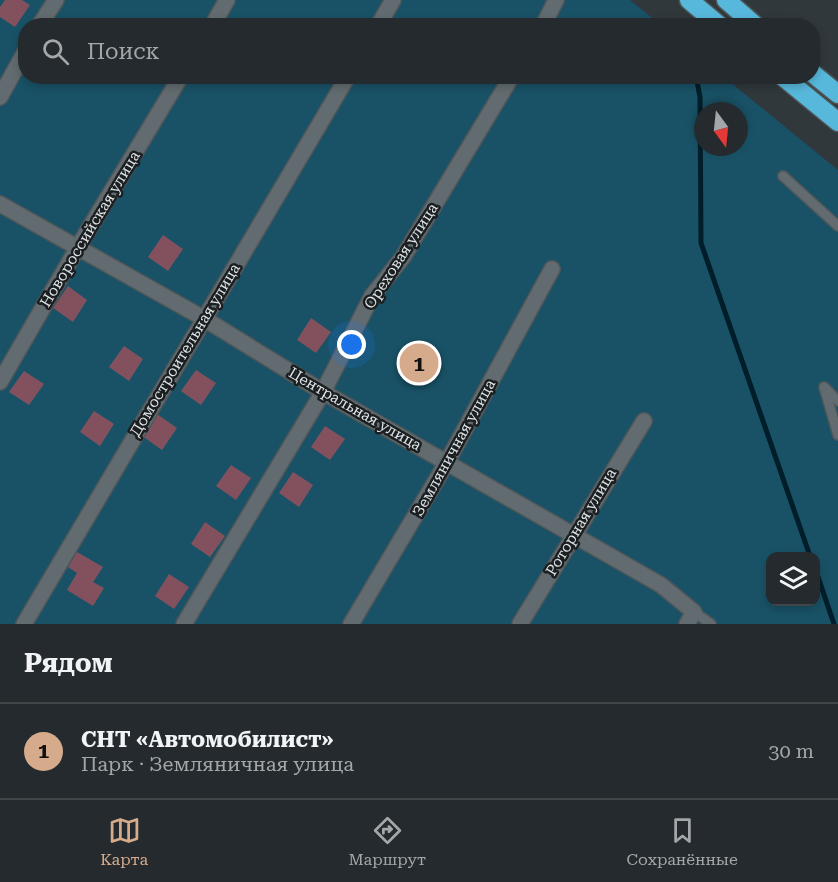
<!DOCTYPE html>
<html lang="ru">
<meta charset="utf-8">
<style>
body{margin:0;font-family:"Roboto Serif",serif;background:#303639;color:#f1f3f6}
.controls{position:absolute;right:18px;bottom:18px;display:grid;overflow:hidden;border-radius:12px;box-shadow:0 3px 9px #0003}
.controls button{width:54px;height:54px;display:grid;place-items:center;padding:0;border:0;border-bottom:2px solid #414649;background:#242a2d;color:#f1f3f6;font:30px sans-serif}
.compass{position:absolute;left:694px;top:102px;width:54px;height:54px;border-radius:50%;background:#242a2d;box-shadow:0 3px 9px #0003;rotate:165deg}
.you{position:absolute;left:352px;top:345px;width:21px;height:21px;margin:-15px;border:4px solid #fff;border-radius:50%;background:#1a73e8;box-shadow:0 0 0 9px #1a73e833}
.badge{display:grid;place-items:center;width:39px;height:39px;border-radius:50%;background:#d6ab8b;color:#111;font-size:20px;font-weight:700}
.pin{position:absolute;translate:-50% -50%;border:3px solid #fff;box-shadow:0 2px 6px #0006}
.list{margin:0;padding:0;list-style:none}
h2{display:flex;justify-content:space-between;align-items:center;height:78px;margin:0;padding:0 24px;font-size:26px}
h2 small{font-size:20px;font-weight:400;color:#a3a7aa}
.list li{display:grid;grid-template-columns:39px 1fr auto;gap:18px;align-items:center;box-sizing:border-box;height:96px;padding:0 24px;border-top:2px solid #414649}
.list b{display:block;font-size:22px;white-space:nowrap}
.list p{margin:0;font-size:20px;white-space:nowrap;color:#a3a7aa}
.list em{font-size:20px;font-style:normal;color:#a3a7aa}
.icon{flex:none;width:33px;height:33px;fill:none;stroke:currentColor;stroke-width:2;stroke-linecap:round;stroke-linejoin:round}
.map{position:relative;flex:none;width:838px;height:624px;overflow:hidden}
.search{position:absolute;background:#242a2d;box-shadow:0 3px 9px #0003;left:18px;right:18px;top:18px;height:66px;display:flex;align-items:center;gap:15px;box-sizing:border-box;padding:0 21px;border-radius:24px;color:#a3a7aa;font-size:22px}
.sheet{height:174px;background:#242a2d}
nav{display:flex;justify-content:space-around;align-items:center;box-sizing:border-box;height:84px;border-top:2px solid #414649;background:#242a2d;font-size:16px;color:#a3a7aa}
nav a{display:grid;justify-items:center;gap:3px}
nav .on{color:#d6ab8b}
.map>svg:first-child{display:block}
.green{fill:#195266;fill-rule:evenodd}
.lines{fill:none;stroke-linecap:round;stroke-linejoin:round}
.stream{stroke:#001e29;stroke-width:5}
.building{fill:#83515d}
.lane-casing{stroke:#4f575a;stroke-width:12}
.street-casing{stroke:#4f575a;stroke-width:18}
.highway-casing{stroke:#4f575a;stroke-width:21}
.lane{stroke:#626c70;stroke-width:9}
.street{stroke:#626c70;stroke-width:15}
.highway{stroke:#57b8dc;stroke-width:18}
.labels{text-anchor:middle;stroke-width:5;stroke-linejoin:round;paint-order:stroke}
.street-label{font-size:15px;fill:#dee4e6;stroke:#1b1f21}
</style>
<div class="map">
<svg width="838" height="624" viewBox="0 0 838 624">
<rect width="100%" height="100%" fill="#30383c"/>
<path class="green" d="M0,0H630L661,25L26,26V76L724,77L838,170V624H0ZM703,111H739V147H703ZM770,556H816V602H770Z"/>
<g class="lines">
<g class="stream">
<path d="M696,76L700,97L701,243L810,556"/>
<path d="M816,571L834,624"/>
</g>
</g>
<g class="building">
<path d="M5,0H22L30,5L15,27L0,17V7Z"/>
<path d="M163,235L183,249L168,271L148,257Z"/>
<path d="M68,286L87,300L73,322L53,308Z"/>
<path d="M311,318L331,332L316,353L297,340Z"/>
<path d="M124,346L143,359L129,381L109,367Z"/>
<path d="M196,370L216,383L201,405L181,391Z"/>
<path d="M24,371L44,384L29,405L9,392Z"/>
<path d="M94,411L114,424L100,446L80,432Z"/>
<path d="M157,414L177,428L162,450L142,436Z"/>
<path d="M325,426L345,439L330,460L311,447Z"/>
<path d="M231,465L251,478L236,500L216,486Z"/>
<path d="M293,472L313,485L299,507L279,493Z"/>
<path d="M205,522L225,536L210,557L191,544Z"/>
<path d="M77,552L103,567L93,582L104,588L93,606L67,590L77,573L68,567Z"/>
<path d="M169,574L189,587L174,609L155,596Z"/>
</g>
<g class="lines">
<g class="lane-casing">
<g id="lane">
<path d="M783,176L838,226"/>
<path d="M824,387L838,435"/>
<path d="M825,388L838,401"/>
<path d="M694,612L711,624"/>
</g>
</g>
<g class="street-casing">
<g id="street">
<path d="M39,26L56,0"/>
<path d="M212,26L227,0"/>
<path d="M378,26L393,0"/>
<path d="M543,26L556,0"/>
<path d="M0,97L26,50"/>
<path d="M0,204L203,318L323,392L661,585L694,612L687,624"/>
<path d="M0,382L78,247L181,76"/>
<path d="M24,624L348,76"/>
<path d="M184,624L323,392L372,296L403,257L512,76"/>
<path d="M351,624L447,462L552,269"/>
<path d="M520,624L644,421"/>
</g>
</g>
<g class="highway-casing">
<g id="highway">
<path d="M689,0L720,26"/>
<path d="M726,0L756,26"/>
<path d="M812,73L838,94"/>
<path d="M782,76L838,122"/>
</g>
</g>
<use href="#lane" class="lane"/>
<use href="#street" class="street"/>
<use href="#highway" class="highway"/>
</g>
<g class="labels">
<g class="street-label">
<text transform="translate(90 229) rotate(-59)" y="5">Новороссийская улица</text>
<text transform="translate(401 256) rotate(-57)" y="5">Ореховая улица</text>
<text transform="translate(185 350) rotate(-59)" y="5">Домостроительная улица</text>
<text transform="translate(355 409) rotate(30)" y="5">Центральная улица</text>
<text transform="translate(454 448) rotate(-61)" y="5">Земляничная улица</text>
<text transform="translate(581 522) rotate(-59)" y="5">Роторная улица</text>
</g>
</g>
</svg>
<div class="controls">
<button><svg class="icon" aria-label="layers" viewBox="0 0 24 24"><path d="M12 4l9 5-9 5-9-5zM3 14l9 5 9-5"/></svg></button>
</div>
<svg class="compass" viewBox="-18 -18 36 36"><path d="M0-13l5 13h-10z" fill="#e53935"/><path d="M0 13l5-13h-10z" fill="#a3a7aa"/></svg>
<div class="you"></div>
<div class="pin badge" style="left:419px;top:363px">1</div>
<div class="search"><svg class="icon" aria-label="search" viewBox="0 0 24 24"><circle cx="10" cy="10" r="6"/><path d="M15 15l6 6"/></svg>Поиск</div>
</div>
<section class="sheet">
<h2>Рядом<small></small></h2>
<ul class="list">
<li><span class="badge">1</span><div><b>СНТ «Автомобилист»</b><p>Парк · Земляничная улица</p></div><em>30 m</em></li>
</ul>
</section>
<nav>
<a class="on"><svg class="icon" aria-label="map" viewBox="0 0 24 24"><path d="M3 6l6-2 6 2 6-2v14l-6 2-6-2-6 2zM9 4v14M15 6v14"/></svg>Карта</a>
<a><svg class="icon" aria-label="directions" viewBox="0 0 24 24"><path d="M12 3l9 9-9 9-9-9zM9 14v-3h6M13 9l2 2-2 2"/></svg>Маршрут</a>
<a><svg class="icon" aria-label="saved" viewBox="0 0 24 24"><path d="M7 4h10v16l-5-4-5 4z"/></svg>Сохранённые</a>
</nav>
